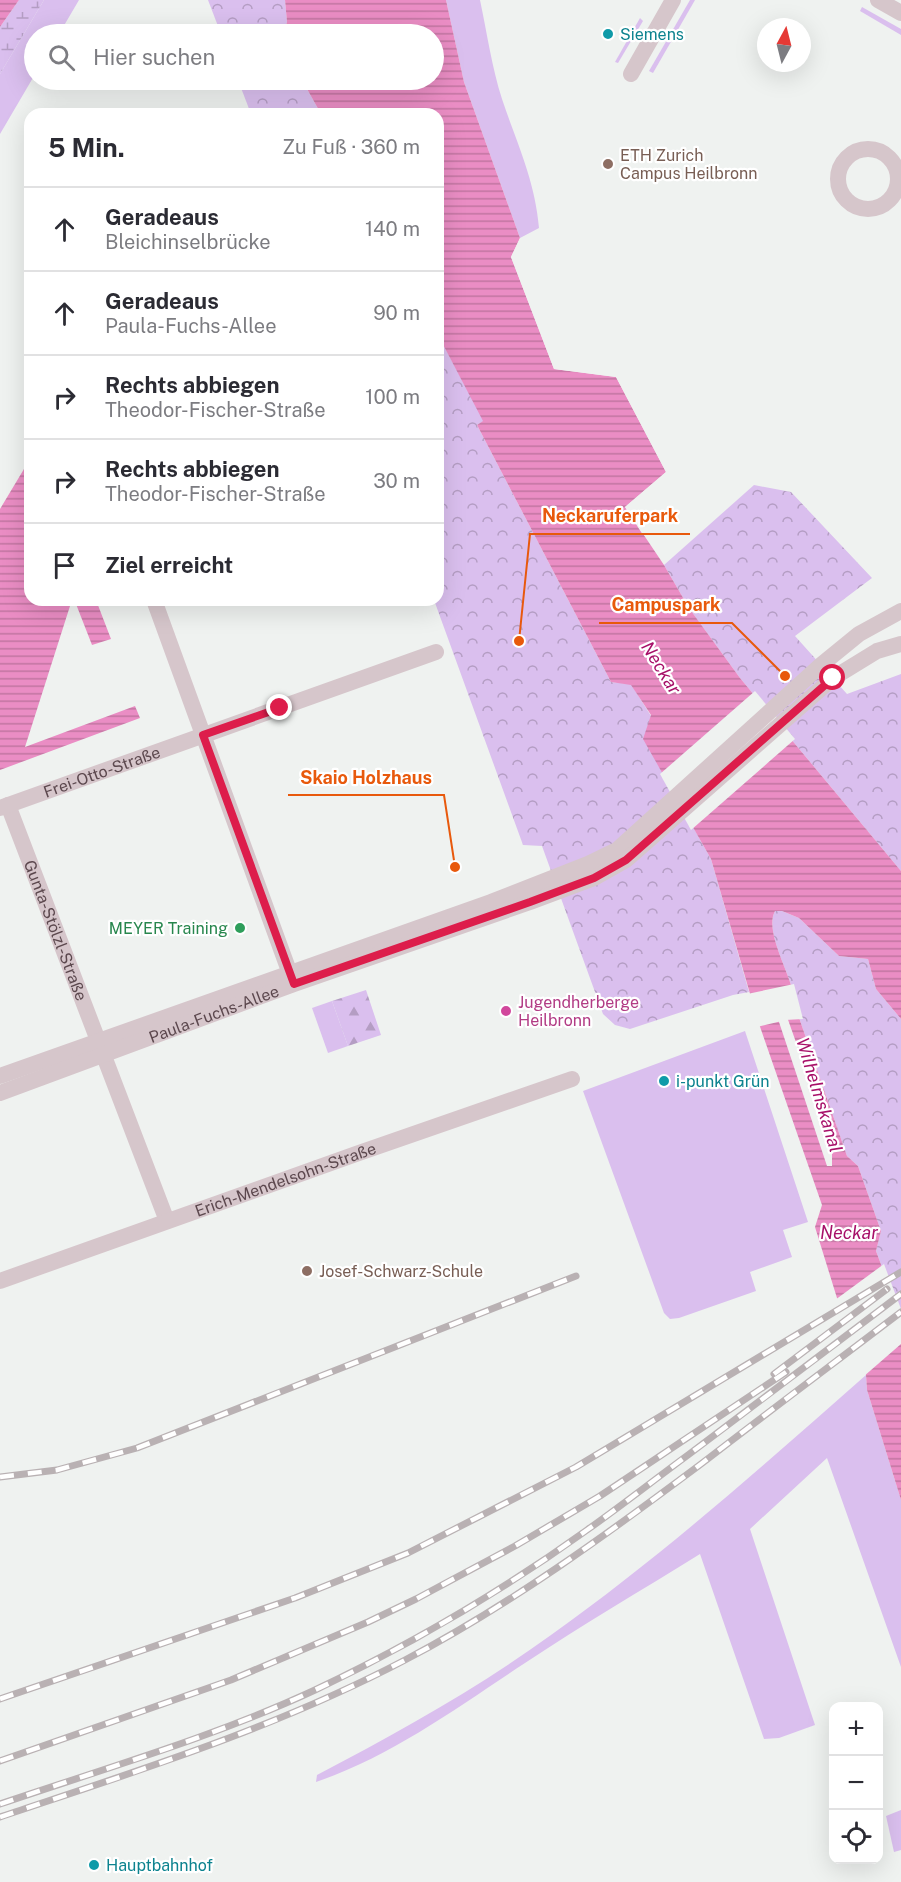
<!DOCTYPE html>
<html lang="de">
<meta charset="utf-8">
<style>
body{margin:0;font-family:"Public Sans",sans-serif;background:#f7f7f7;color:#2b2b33}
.controls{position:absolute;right:18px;bottom:18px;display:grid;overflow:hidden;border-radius:12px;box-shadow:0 6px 24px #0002}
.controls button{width:54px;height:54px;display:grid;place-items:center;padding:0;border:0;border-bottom:2px solid #e1e1e2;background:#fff;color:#2b2b33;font:30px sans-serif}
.compass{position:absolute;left:757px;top:18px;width:54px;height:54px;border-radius:50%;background:#fff;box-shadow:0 6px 24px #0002;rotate:7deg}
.stop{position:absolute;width:18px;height:18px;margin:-14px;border:4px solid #dd1d4b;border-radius:50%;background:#fff}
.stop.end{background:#dd1d4b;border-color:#fff;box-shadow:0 2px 6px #0008}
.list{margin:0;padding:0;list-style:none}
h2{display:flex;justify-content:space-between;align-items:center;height:78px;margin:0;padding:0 24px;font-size:26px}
h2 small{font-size:20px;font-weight:400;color:#7c7c81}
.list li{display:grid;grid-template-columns:39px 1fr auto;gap:18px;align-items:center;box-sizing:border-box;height:84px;padding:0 24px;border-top:2px solid #e1e1e2}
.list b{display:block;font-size:22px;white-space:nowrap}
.list p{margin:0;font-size:20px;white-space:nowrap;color:#7c7c81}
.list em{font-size:20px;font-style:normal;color:#7c7c81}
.icon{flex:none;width:33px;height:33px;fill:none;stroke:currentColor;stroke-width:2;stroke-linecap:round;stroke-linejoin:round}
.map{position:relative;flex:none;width:901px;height:1882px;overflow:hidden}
.search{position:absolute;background:#fff;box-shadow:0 6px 24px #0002;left:24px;top:24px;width:420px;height:66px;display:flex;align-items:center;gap:15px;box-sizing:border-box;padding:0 21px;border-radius:33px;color:#7c7c81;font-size:22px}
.panel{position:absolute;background:#fff;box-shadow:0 6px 24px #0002;left:24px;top:108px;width:420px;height:498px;border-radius:18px}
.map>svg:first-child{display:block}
.grass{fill:#dabfee}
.forest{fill:url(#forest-firs)}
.wetland{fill:url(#wetland-marsh)}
.park{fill:url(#park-crowns)}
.water{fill:url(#water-rules);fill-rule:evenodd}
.pier{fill:#eff2f0}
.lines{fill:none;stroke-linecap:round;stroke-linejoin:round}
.minor{stroke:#d6c6cb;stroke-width:16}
.rail-casing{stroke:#b9b1b3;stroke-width:7}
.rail{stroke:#fff;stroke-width:4.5;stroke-dasharray:14;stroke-linecap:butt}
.route{stroke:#dd1d4b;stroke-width:8}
.culture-dot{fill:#0f9aa8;stroke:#fff;stroke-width:2}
.education-dot{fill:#8d6e63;stroke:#fff;stroke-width:2}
.leisure-dot{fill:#2e9e5b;stroke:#fff;stroke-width:2}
.hotel-dot{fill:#d1479c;stroke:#fff;stroke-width:2}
.labels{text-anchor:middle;stroke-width:4.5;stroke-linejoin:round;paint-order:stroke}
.culture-label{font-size:16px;fill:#0d838f;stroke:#fff;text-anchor:start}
.education-label{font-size:16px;fill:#785e54;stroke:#fff;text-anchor:start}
.street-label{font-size:16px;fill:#5c484e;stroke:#fff}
.leisure-label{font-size:16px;fill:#27864d;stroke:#fff;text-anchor:end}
.hotel-label{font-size:16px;fill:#b23c85;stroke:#fff;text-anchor:start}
.water-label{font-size:18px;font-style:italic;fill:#a71069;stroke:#fff}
.leader{fill:none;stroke:#e8590c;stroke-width:2}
.callout-dot{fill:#e8590c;stroke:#fff;stroke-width:2}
.callout-label{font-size:18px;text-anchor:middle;font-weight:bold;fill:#e8590c;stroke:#fff;stroke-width:4.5;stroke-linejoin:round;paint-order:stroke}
</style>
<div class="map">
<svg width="901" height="1882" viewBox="0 0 901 1882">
<defs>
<pattern id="forest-firs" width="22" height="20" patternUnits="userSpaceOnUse" patternTransform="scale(1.5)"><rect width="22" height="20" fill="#dabfee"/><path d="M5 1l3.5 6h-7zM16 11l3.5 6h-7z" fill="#b49dc3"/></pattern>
<pattern id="wetland-marsh" width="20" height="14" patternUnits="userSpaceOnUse" patternTransform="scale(1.5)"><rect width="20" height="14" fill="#dabfee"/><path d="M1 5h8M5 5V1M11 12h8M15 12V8" fill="none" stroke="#b49dc3"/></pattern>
<pattern id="park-crowns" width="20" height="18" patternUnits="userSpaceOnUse" patternTransform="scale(1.5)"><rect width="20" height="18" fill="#dabfee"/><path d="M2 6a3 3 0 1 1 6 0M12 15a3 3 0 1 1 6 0" fill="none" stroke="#b49dc3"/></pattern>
<pattern id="water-rules" width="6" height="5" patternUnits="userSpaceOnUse" patternTransform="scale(1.5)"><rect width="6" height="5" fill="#ea8dc4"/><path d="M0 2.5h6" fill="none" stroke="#c175a1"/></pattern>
</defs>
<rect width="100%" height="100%" fill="#eff2f0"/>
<g class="grass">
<path d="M44,0H79L59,34H34V76L0,134V74Z"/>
<path d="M446,0H480C487,33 492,68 502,99C517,144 535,180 539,228L520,238L464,82Z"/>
<path d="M690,0H695L653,73L649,71Z"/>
<path d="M862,7L901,29V35L860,11Z"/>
<path d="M640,18L643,21L618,63L615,62Z"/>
<path d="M332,1001L348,1046L328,1053L312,1008Z"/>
<path d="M745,1031L808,1222L783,1230L792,1257L750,1272L756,1291L679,1318L670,1319L664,1313L583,1091Z"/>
<path d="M866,1375L867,1390L901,1500V1667L827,1458L750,1529L815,1725L779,1738L764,1739L700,1554C642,1590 582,1625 525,1663C458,1707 392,1756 316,1782L317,1775C397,1733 478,1688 551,1635C662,1556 764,1465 866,1375Z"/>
<path d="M901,1810V1850L894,1852L886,1816Z"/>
</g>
<path class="forest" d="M366,990L381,1035L348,1046L332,1001Z"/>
<path class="wetland" d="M19,0H44L0,74V27Z"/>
<g class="park">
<path d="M208,0H285L287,22L283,34H221Z"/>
<path d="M238,80H302L321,114H251Z"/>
<path d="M438,335L484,421L477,425L611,682L631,684L651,716L644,739L711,859L749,992L733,995L630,1029L615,1025L603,1014L542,846L523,845L434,600H438Z"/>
<path d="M754,485L791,492L872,578L795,636L847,694L901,674V871L740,678L689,608L664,565Z"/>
<path d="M775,911H782L799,918L839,956L868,959L876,989L901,1019V1318L876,1251L881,1231L858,1166L847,1156L796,1009C795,1001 793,993 791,985C786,967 765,929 775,911Z"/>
</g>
<g class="water">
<path d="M0,0H19L0,27Z"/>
<path d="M285,0H446L464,82L520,238L511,257L554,369L616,377L666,472L625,507L664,565L689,608L740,678L901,871V1019L876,989L868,959L839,956L799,918L782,911H775C765,929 786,967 791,985C793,993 795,1001 796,1009L847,1156L858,1166L881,1231L876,1251L901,1318V1500L867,1390L866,1375L837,1298L815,1227L822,1205L757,1018L711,859L643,739L651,715L631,685L611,682L477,425L483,421L438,335V114H321L302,80H434V34H283L287,22ZM786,1014L832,1144V1166H827L777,1016Z"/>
<path d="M30,459V600H96L111,639L92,645L76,604L70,606L25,747L135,706L140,718L0,770V509Z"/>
</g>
<g class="pier">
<path d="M520,238L521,242L515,257L556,366L618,375L669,471L668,474L629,508L645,533L643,535L625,507L666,472L616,377L554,369L511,257Z"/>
<path d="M755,691L795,739L691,830L660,774Z"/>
<path d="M794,984L803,1019L785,1020L784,1017H781L782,1021L757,1027L747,994Z"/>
<path d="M884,1264L901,1309V1344L863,1377L835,1300Z"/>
</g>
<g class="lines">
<g class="minor">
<path d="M878,0L901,13"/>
<path d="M631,74L673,0"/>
<circle cx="868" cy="179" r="30"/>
<path d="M154,600L293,982"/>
<path id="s1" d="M8,805L167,1221"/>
<path id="s2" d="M0,808L436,652"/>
<path d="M0,1076L491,902L588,864L617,850L821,665L859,634L901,611"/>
<path id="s3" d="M0,1093L294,984L530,902L594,878L626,860L833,678L877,651L901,644"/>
<path id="s4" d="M0,1281L356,1154L572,1079"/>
</g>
<g class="rail-casing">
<g id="rail">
<path d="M774,1374L887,1289"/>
<path d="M0,1477L57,1470L137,1448L576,1276"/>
<path d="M0,1699L295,1598L408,1553L576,1467L901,1272"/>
<path d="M0,1761L231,1680L368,1622L416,1599L515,1546L600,1496L786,1372"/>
<path d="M0,1804C106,1768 214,1737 315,1690C410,1645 502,1591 587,1530C621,1506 654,1480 688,1455C759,1402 830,1348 901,1294"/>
<path d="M0,1817C137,1771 276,1728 405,1660C510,1605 606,1535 701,1464C767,1413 834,1363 901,1312"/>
</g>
</g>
<use href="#rail" class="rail"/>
</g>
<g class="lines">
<path class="route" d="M280,708L203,735L294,984L530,902L594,878L626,860L833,678"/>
</g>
<g class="culture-dot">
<circle cx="608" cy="34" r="6"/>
<circle cx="664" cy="1081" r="6"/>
<circle cx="94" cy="1865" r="6"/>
</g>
<g class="education-dot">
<circle cx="608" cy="164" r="6"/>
<circle cx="307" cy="1271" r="6"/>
</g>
<circle class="leisure-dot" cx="240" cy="928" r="6"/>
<circle class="hotel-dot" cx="506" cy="1011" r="6"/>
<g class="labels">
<g class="culture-label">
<text x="620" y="40">Siemens</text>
<text x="676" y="1087">i-punkt Grün</text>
<text x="106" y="1871">Hauptbahnhof</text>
</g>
<g class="education-label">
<text x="620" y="161">ETH Zurich<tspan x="620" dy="18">Campus Heilbronn</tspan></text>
<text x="319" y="1277">Josef-Schwarz-Schule</text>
</g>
<g class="street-label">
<text dy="6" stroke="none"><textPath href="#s2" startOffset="108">Frei-Otto-Straße</textPath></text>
<text dy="6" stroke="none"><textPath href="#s1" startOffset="134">Gunta-Stölzl-Straße</textPath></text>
<text dy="6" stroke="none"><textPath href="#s3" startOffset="228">Paula-Fuchs-Allee</textPath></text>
<text dy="6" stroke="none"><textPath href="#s4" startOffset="303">Erich-Mendelsohn-Straße</textPath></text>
</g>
<g class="leisure-label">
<text x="228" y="934">MEYER Training</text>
</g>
<g class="hotel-label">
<text x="518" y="1008">Jugendherberge<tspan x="518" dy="18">Heilbronn</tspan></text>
</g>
<g class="water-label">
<text transform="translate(661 668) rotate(58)" y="6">Neckar</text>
<text transform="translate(819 1095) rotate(73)" y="6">Wilhelmskanal</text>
<text x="849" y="1239">Neckar</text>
</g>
</g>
<path class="leader" d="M519 641L530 534H690M785 676L732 623H599M455 867L444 795H288"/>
<g class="callout-dot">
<circle cx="519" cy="641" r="6"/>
<circle cx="785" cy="676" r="6"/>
<circle cx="455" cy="867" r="6"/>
</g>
<g class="callout-label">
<text x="610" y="522">Neckaruferpark</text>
<text x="666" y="611">Campuspark</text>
<text x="366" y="784">Skaio Holzhaus</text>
</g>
</svg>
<div class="controls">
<button>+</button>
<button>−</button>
<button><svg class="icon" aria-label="locate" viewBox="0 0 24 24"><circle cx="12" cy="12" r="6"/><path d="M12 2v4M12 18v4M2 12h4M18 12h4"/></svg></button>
</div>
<svg class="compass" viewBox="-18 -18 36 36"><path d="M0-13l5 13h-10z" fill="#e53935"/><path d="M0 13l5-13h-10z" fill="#7c7c81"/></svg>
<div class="stop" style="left:833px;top:678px"></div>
<div class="stop end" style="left:280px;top:708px"></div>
<div class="search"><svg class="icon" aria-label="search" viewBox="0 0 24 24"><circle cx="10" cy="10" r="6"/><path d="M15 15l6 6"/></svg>Hier suchen</div>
<section class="panel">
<h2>5 Min.<small>Zu Fuß · 360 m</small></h2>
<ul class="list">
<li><svg class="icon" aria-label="ahead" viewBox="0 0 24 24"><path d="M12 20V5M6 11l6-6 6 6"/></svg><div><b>Geradeaus</b><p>Bleichinselbrücke</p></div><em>140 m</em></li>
<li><svg class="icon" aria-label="ahead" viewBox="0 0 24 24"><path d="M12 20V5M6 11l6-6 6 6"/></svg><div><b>Geradeaus</b><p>Paula-Fuchs-Allee</p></div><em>90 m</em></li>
<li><svg class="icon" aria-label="right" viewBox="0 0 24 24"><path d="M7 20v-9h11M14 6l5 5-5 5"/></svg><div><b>Rechts abbiegen</b><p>Theodor-Fischer-Straße</p></div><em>100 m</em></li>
<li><svg class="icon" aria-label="right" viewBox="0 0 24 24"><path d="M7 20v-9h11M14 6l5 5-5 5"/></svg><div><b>Rechts abbiegen</b><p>Theodor-Fischer-Straße</p></div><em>30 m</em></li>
<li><svg class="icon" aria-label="arrive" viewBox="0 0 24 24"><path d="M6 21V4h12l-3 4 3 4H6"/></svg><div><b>Ziel erreicht</b></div></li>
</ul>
</section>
</div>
